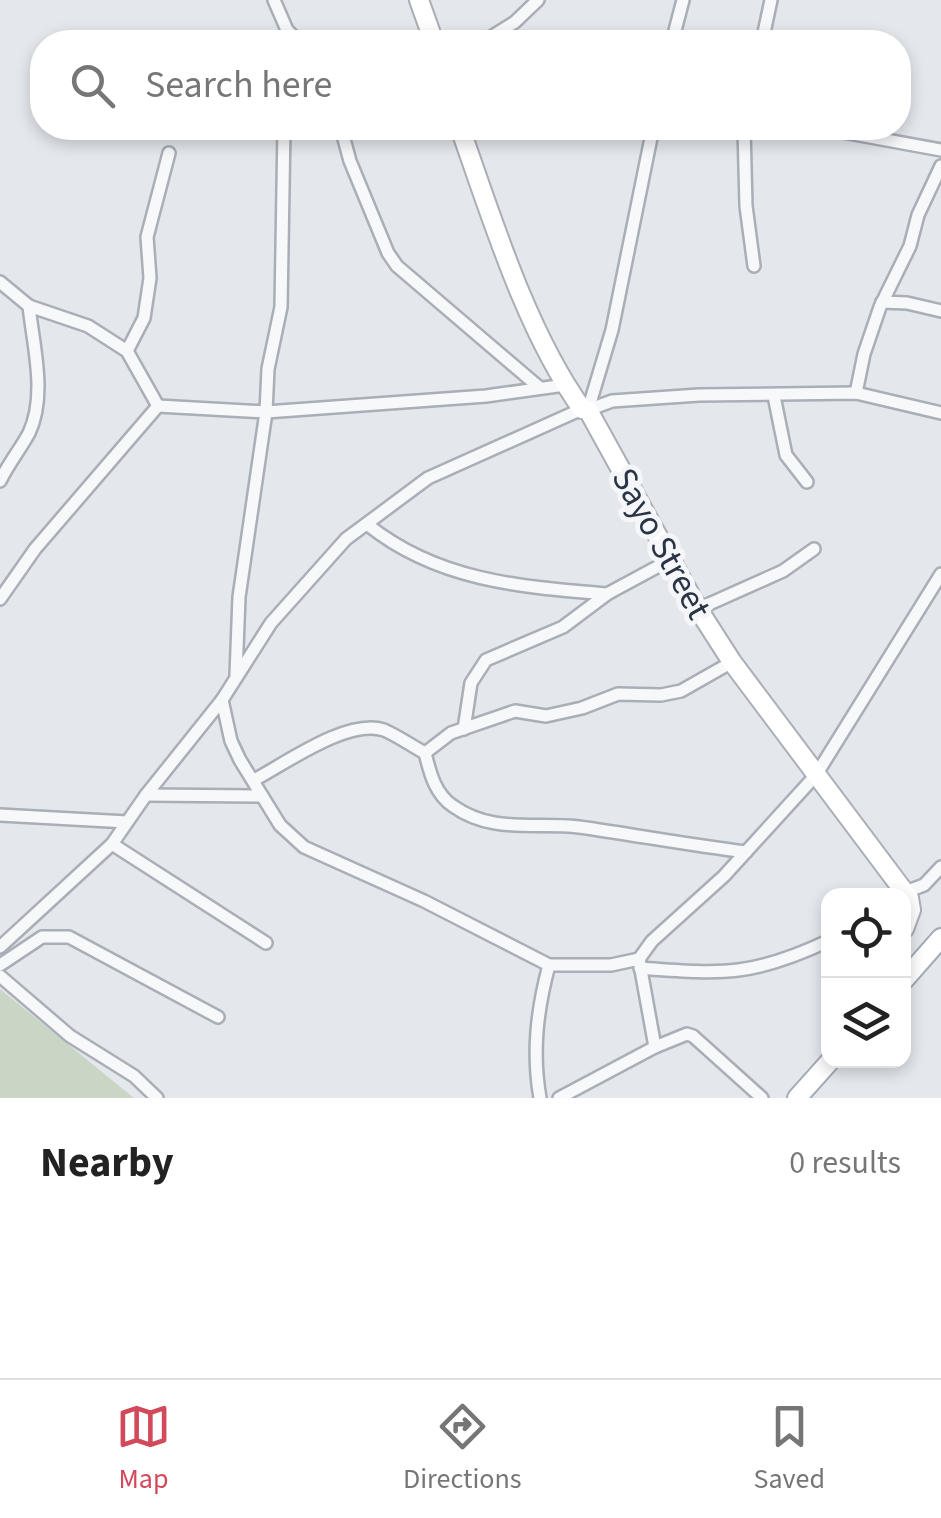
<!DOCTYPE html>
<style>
body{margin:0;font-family:"Source Sans 3",sans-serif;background:#f2f2f2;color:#222}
.controls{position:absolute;right:30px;bottom:30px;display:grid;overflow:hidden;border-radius:20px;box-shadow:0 5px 15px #0003}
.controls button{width:90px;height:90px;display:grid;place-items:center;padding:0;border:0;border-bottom:2px solid #e0e0e0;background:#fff;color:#222;font:50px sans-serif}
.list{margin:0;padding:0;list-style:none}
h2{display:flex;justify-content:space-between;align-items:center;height:130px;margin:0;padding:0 40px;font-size:42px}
h2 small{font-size:32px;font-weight:400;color:#767676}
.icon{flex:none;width:55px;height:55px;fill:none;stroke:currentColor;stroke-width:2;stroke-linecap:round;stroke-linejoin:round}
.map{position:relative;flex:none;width:941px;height:1098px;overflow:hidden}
.search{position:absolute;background:#fff;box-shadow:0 5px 15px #0003;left:30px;right:30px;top:30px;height:110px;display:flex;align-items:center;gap:25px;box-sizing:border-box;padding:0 35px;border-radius:40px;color:#767676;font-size:38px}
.sheet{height:280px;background:#fff}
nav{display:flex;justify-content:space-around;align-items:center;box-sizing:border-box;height:140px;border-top:2px solid #e0e0e0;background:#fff;font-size:28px;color:#767676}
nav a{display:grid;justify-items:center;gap:5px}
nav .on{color:#d1495b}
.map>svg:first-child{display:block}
.green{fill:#c9d6c5}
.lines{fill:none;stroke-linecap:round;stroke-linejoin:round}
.street-casing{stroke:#a9aeb7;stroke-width:16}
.secondary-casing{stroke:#a9aeb7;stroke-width:22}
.primary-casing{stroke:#a3abb8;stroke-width:22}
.street{stroke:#f7f8fa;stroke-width:11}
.secondary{stroke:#fff;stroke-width:18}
.primary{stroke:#fff;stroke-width:18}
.labels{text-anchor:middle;stroke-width:10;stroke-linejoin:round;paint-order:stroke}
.street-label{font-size:35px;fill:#2b3445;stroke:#f4f6f9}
</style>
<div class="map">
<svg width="941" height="1098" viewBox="0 0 941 1098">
<rect width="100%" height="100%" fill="#e4e7ec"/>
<path class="green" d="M0,989L134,1098H0Z"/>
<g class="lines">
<g class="street-casing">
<g id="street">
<path d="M274,0L287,30L299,42"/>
<path d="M483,42L515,22L538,0"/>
<path d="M672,42L683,0"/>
<path d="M762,42L771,0"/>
<path d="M341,128L350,161L388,253L397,266L540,388"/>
<path d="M744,128L746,206L754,266"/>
<path d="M821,128L941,150"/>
<path d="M0,282L29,306L88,326L127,351L158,406"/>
<path d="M882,302L907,303L941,311"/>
<path d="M127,351L144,318L150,278L147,237L169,153"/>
<path d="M856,393L864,354L880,307L910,246L918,215L941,166"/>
<path d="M774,396L786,455L807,482"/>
<path d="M158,406L266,412L486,396L565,385"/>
<path d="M588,410L612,401L699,395L856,393L941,413"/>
<path d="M588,410L612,330L653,128"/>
<path d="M0,481C9,463 21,448 29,433C47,395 33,345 29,306"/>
<path d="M368,525C438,581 521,587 607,594"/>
<path d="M0,599L35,549L158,406"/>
<path d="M698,609L783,571L814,549"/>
<path d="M236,675L239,597L266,412L268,369L281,307L284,128"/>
<path d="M222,700L231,741L240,760L280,825L304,847L424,901L549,965H611L639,959L655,1047"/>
<path d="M464,729L471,683L486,660L563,627L607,594L670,560"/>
<path d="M425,753L451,733L515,711L546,716L582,708L618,694L661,695L681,691L732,662"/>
<path d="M254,780C286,763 348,718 384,730C398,736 412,746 425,753C430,773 435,794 453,806C492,834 535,822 579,827C635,835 690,845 746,852"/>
<path d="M146,795L262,796"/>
<path d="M0,815L127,822"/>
<path d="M112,844L266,943"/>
<path d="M900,894L924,885L941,867"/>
<path d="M0,947L112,844L146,795L222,700L271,623L346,539L428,478L582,409"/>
<path d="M639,959L652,941L724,876L816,775L941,574"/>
<path d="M0,965L42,937H69L218,1017"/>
<path d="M640,968C723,974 751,977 828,941"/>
<path d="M0,976L70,1036L134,1076L157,1098"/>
<path d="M540,1098C532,1052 537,1010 549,965"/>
<path d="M559,1098L655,1047L687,1034L693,1036L762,1098"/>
</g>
</g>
<g class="secondary-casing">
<g id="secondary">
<path d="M419,0L434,42"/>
<path d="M460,128C492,218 526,331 582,409L588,410L698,609L732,662L909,898L911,910L904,929"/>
</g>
</g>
<g class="primary-casing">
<g id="primary">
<path d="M904,980L941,938"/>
<path d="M797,1098L831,1060"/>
</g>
</g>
<use href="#street" class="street"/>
<use href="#secondary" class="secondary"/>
<use href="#primary" class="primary"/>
</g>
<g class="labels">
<g class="street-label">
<text transform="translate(662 543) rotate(61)" y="12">Sayo Street</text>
</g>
</g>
</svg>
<div class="controls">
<button><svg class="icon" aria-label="locate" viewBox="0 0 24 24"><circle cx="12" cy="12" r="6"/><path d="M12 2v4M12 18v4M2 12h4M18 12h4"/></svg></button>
<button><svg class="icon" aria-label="layers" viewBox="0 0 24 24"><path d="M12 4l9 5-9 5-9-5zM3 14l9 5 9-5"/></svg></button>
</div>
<div class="search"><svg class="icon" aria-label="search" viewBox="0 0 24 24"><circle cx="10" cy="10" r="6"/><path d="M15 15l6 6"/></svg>Search here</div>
</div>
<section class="sheet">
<h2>Nearby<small>0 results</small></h2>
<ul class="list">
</ul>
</section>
<nav>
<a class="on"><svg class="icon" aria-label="map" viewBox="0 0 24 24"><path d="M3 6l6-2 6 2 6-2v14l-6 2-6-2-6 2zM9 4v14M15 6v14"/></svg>Map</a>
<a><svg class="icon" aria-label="directions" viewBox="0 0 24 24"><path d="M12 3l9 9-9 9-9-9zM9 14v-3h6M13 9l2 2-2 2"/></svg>Directions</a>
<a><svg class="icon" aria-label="saved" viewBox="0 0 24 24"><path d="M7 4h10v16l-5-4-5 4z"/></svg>Saved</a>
</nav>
